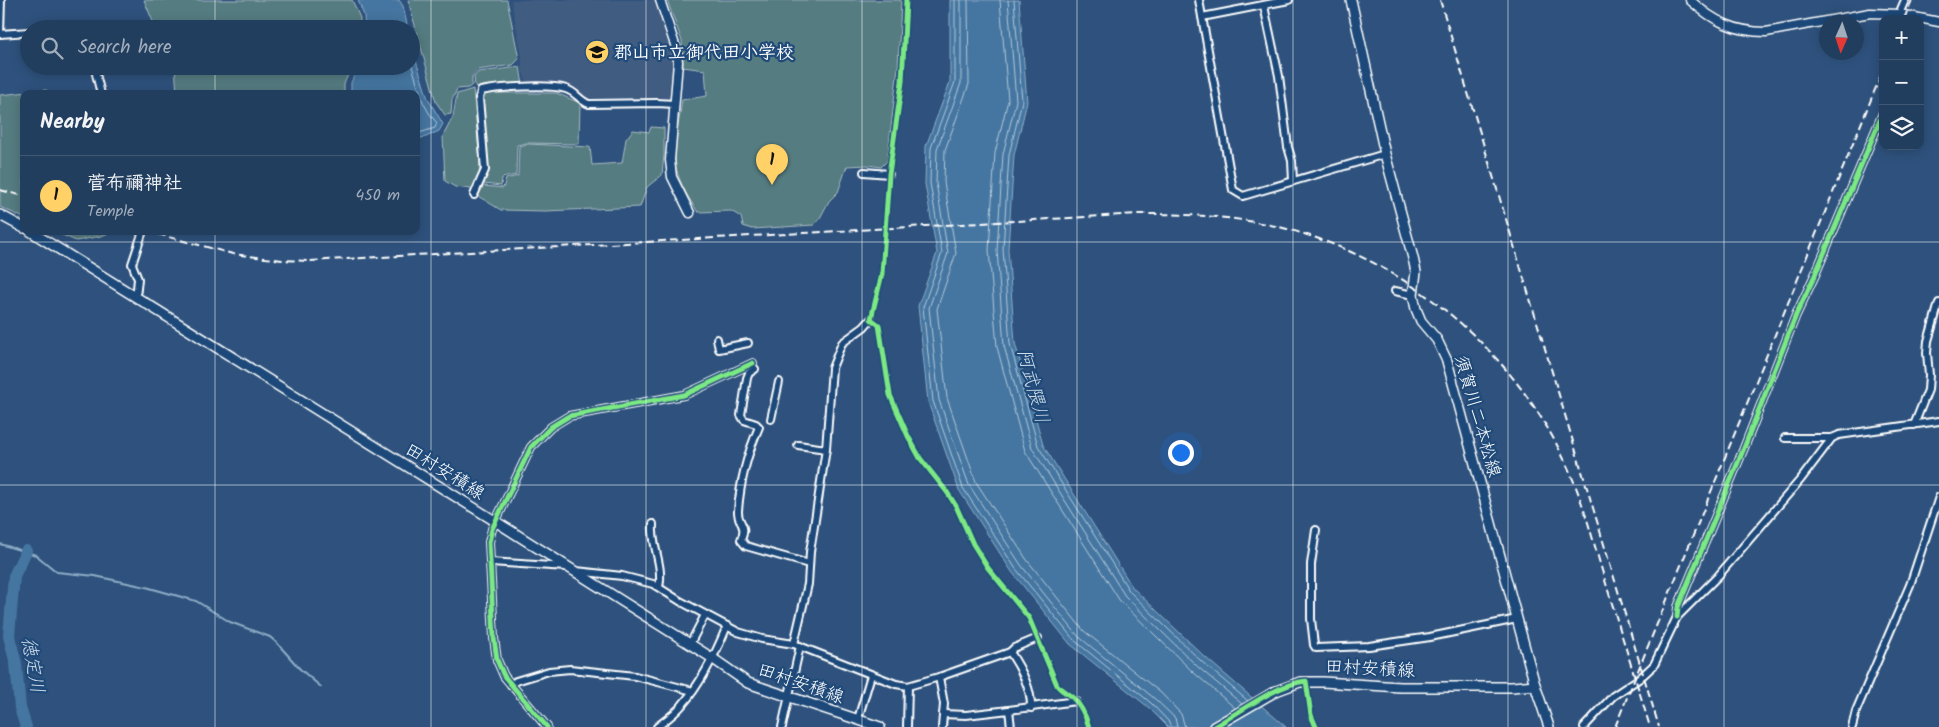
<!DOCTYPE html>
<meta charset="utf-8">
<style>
body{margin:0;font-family:Kalam,"Klee One",sans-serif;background:#2e4967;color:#f1f3f6}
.controls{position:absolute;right:15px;top:15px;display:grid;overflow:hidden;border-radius:10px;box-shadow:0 2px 12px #0003}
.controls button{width:45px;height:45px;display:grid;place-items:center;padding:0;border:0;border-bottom:1px solid #3f5773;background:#223e5e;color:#f1f3f6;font:25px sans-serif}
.compass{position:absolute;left:1819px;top:15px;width:45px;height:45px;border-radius:50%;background:#223e5e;box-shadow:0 2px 12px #0003;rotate:183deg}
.you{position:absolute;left:1180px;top:452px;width:18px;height:18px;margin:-12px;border:4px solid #fff;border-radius:50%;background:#1a73e8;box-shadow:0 0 0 8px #1a73e833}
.badge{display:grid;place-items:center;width:32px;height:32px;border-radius:50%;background:#ffd166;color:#111;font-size:16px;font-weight:700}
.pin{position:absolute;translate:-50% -41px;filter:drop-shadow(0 1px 2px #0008)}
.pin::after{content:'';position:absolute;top:26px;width:18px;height:15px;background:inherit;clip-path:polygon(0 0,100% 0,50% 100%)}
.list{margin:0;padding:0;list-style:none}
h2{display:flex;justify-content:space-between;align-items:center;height:65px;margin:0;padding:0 20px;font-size:21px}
h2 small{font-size:16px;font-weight:400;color:#a2aebc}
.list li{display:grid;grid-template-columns:32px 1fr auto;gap:15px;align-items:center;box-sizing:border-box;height:80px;padding:0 20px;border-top:1px solid #3f5773}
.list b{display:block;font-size:19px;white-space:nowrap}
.list p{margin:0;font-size:16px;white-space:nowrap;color:#a2aebc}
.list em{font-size:16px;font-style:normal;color:#a2aebc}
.icon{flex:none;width:28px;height:28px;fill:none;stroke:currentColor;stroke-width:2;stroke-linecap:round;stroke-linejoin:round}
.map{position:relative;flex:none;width:1939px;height:727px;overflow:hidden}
.search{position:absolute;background:#223e5e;box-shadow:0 2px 12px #0003;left:20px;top:20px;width:400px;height:55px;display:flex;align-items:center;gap:12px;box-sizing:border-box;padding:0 18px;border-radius:28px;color:#a2aebc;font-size:19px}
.panel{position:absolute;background:#223e5e;box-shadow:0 2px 12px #0003;left:20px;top:90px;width:400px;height:145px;border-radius:10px}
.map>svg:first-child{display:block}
.built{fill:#405b81}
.green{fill:#557b81;stroke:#aabdc0}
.water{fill:#4476a1;stroke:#8fadc7}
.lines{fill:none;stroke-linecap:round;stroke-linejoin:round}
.shore{stroke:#b4c8d9;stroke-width:1}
.stream{stroke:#8fadc7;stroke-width:2}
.river{stroke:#4476a1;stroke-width:12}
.minor-casing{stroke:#fff;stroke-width:10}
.tertiary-casing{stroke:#fff;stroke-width:11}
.secondary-casing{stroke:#fff;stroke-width:12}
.minor{stroke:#1f4a7a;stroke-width:6}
.tertiary{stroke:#1f4a7a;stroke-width:8}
.secondary{stroke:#1f4a7a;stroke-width:9}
.rail{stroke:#fff;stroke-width:2;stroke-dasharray:8 4;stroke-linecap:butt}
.cycleway-casing{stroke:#1f4a7a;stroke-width:8}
.cycleway{stroke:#7ce984;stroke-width:5}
.grid{fill:none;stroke:#fff;stroke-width:1;stroke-opacity:0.55}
.labels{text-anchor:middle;stroke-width:4.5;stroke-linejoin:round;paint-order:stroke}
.poi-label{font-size:18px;font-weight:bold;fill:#fff;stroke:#1f4a7a;text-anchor:start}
.street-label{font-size:18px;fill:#fff;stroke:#1f4a7a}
.water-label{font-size:19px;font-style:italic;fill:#d0dde8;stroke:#1f4a7a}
</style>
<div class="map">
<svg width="1939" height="727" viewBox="0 0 1939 727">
<rect width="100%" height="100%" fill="#2e527d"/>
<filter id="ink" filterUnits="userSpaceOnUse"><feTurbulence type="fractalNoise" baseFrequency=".02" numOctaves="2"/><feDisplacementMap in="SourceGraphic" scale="10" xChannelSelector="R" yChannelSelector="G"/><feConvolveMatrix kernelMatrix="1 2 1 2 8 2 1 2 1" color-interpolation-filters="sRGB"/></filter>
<g filter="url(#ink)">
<path class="built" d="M511,0H655L673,49L675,63L671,109L660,98H585L560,86L528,85L522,71V55Z"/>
<g class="green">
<path d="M144,0H352L360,18V29H156Z"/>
<path d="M408,0H507L519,59L513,65L477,70L472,77V85L468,88L457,89L452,100L451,114L445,115L436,102Z"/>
<path d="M667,0H901L898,67L887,161L881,167L868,165L847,166L838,192L829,201L820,218L814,225L752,229L743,226L741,217L731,211L698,212C687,196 674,175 675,154C675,136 680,118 682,100L707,96L705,70L683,67L682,41Z"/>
<path d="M175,66H352L344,84V94H177Z"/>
<path d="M520,67L523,85L489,86L478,89L475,86L474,77L478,72Z"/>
<path d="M473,89L480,160L479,180L471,189L455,187L445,181L443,136L453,117L457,94Z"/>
<path d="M46,90L52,94H24V218L0,207V95Z"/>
<path d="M494,93H556L580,103L579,144L526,143L517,145L516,175L502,178L501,186L484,184C491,156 483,123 481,95Z"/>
<path d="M651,127L664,128V155L662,175L647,187L640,207L545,211L501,210L476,195V192L484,186L503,188L506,179L518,176L519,146L528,144L590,147L592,165L622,163L626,139L633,130L649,132Z"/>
<path d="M53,231H114L101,236L76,241Z"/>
</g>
<g class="water">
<path d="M358,0H399L403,6L408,29H365L364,16Z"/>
<path d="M950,0H1019L1027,102L1014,155L1008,249L1015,343L1043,445L1133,588L1206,658L1286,727H1168L1148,707L1070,644L1012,572L959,490L928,402L918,306L937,253L925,184L926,146L950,82Z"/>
<path d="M411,45L428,99L443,124L439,131L426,137L416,139V94H351V83L358,66H411Z"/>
</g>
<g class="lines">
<g class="shore">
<path d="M955,0V82L931,148L930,183L942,253L923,307L933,401L963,488L1016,569L1074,640L1151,703L1169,722L1171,727"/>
<path d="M961,0V83L937,149L936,183L948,253L929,308L939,400L969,485L1021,565L1078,636L1155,699L1175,718L1177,727"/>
<path d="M968,0L969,84L945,150L944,182L956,253L937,309L947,398L976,482L1027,560L1084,631L1161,693L1181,714L1185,727"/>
<path d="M1000,0L1008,100L995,153L989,250L997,347L1025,451L1120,601L1193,672L1235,708"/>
<path d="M1008,0L1016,101L1003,154L997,250L1004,346L1032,448L1125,596L1198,667L1242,704"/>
<path d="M1014,0L1022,101L1009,155L1003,249L1010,344L1038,446L1130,592L1202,662L1248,701"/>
<path d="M411,63L423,102L429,113L437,123L435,128L416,134"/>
</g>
<path class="stream" d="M0,544L36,555L57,572L95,576L146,587L196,601L230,622L270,637L277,643L300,669L321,687"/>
<path class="river" d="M26,551L14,576L9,636L16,664L20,708L26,727"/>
<g class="minor-casing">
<g id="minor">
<path d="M1199,0L1233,190L1243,196L1385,154"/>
<path d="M1264,6L1279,76L1288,147L1292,161L1293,181"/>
<path d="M1899,14L1905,0"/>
<path d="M1202,17L1289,0"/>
<path d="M0,34L1,0"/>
<path d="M0,34L29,32"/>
<path d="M94,66L101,94"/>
<path d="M864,172L889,174"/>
<path d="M474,195L485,170L479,98L481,91C499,87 549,84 566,89C576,92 580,101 589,104L657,103L675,104"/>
<path d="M1395,291L1413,295"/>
<path d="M136,298L138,279L132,264L143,231"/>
<path d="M717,339L719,349L748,343"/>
<path d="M755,369L749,373L747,378L741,415L744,420L756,424L759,427C748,452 740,483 738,511C737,524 748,523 741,540L746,546L809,564"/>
<path d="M771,419L779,382"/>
<path d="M1914,425L1928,390L1929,375L1927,353L1928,341L1939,303"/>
<path d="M1785,438H1832L1839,435L1939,421"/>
<path d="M798,445L826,449"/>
<path d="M653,524C651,546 664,565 659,587"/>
<path d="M1316,530L1311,564V619L1314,645L1316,648L1369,646L1430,637L1517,619"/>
<path d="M491,562L566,567"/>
<path d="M576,571L622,576L653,584L680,601L738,632L762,639L794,644L896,684L908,686L939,677L944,704L942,727"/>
<path d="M1677,617L1678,607L1744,448L1796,315L1815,275L1883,113"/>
<path d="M690,644L705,615"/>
<path d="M794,644L808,584L810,552L826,449L832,368L842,343L864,327L871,319"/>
<path d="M1010,652C1020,667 1032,690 1031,708"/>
<path d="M939,677L1010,652L1014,648L1038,638"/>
<path d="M511,685L516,681L549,671L570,669L635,676L693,691"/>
<path d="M1009,710L1076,701"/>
<path d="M943,714L966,715L1009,710L1011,727"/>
<path d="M858,719L871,675"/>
<path d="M547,727L504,676L497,660L494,638L489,542L492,529L531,447L551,427L569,416L684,395L753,363"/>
<path d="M657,727C666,720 676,713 683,704C702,682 716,653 727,626"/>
<path d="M782,727L800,646"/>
<path d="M907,727L908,686"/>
<path d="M1584,727L1613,696L1640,678L1654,665L1677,617L1718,576L1801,479L1832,438"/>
<path d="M1852,727L1856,711L1910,585L1939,497"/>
</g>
</g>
<g class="tertiary-casing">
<g id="tertiary">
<path d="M660,0L677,51L678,62L670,160L672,177L690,213"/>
<path d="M1690,0C1713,21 1735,32 1766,32L1870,13L1899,14L1939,22"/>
</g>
</g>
<g class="secondary-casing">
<g id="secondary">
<path d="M1351,0L1385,154L1413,258L1416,272L1413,295L1416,309L1421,321L1437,340L1447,361L1535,685L1549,727"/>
<path d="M0,215L24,228"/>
<path d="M30,231L495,521L712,658L748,683L880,727"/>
<path d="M1214,727L1276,691L1300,682H1323L1400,687H1512L1535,685"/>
</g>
</g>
<use href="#minor" class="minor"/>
<use href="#tertiary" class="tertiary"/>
<use href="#secondary" class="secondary"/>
<g class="rail">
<path d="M1440,0L1659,727"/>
<path d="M1904,19L1912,0"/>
<path d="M0,190L24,196"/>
<path d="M146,231L233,254L282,260L310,261L1139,214C1185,214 1230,216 1275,226C1403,256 1516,350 1569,470C1584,504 1593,541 1604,577C1619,627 1635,677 1650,727"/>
<path d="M1615,727L1883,70"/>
</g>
<g class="cycleway-casing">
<g id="cycleway">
<path d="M906,0L902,82L889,174L882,274L871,319L879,325L890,395L908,436L920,458L947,492L956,506L973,544L988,568L1029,618L1057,685C1061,691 1068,693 1073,698C1081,705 1086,717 1089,727"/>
<path d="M1677,617L1678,607L1744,448L1796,315L1815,275L1883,113"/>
<path d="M547,727L504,676L497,660L494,638L489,542L492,529L531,447L551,427L569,416L684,395L753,363"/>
<path d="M1214,727C1238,713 1279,683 1306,681L1311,715L1316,727"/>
</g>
</g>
<use href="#cycleway" class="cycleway"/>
</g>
</g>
<path class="grid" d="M215,0V29M431,0V727M646,0V727M862,0V727M1077,0V727M1293,0V727M1508,0V727M1724,0V727M215,66V94M215,231V727M0,242H1939M0,485H1939"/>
<defs>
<g id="school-disc" transform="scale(1.25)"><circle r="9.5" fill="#ffd166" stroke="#1f4a7a"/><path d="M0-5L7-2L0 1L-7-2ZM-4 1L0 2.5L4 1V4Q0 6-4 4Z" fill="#111"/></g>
</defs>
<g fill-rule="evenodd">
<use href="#school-disc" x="597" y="52"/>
</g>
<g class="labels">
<g class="poi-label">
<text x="614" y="58">郡山市立御代田小学校</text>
</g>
<g class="street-label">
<text transform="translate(1478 416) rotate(74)" y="6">須賀川二本松線</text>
<text transform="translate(445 471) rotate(32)" y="6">田村安積線</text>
<text transform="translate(1370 668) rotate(3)" y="6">田村安積線</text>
<text transform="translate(801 683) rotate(19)" y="6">田村安積線</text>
</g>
<g class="water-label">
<text transform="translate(1034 386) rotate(75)" y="7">阿武隈川</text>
<text transform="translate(34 665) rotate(80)" y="7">徳定川</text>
</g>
</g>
</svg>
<div class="controls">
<button>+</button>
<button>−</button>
<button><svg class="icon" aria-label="layers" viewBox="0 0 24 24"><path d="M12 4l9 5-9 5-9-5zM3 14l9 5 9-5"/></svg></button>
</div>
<svg class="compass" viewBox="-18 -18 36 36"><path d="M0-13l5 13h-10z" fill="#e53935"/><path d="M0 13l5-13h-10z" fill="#a2aebc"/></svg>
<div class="you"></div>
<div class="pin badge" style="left:772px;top:185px">1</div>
<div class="search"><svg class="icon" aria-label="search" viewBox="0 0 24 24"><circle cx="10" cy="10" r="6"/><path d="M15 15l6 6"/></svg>Search here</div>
<section class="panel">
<h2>Nearby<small></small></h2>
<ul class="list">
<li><span class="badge">1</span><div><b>菅布禰神社</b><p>Temple</p></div><em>450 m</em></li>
</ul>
</section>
</div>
